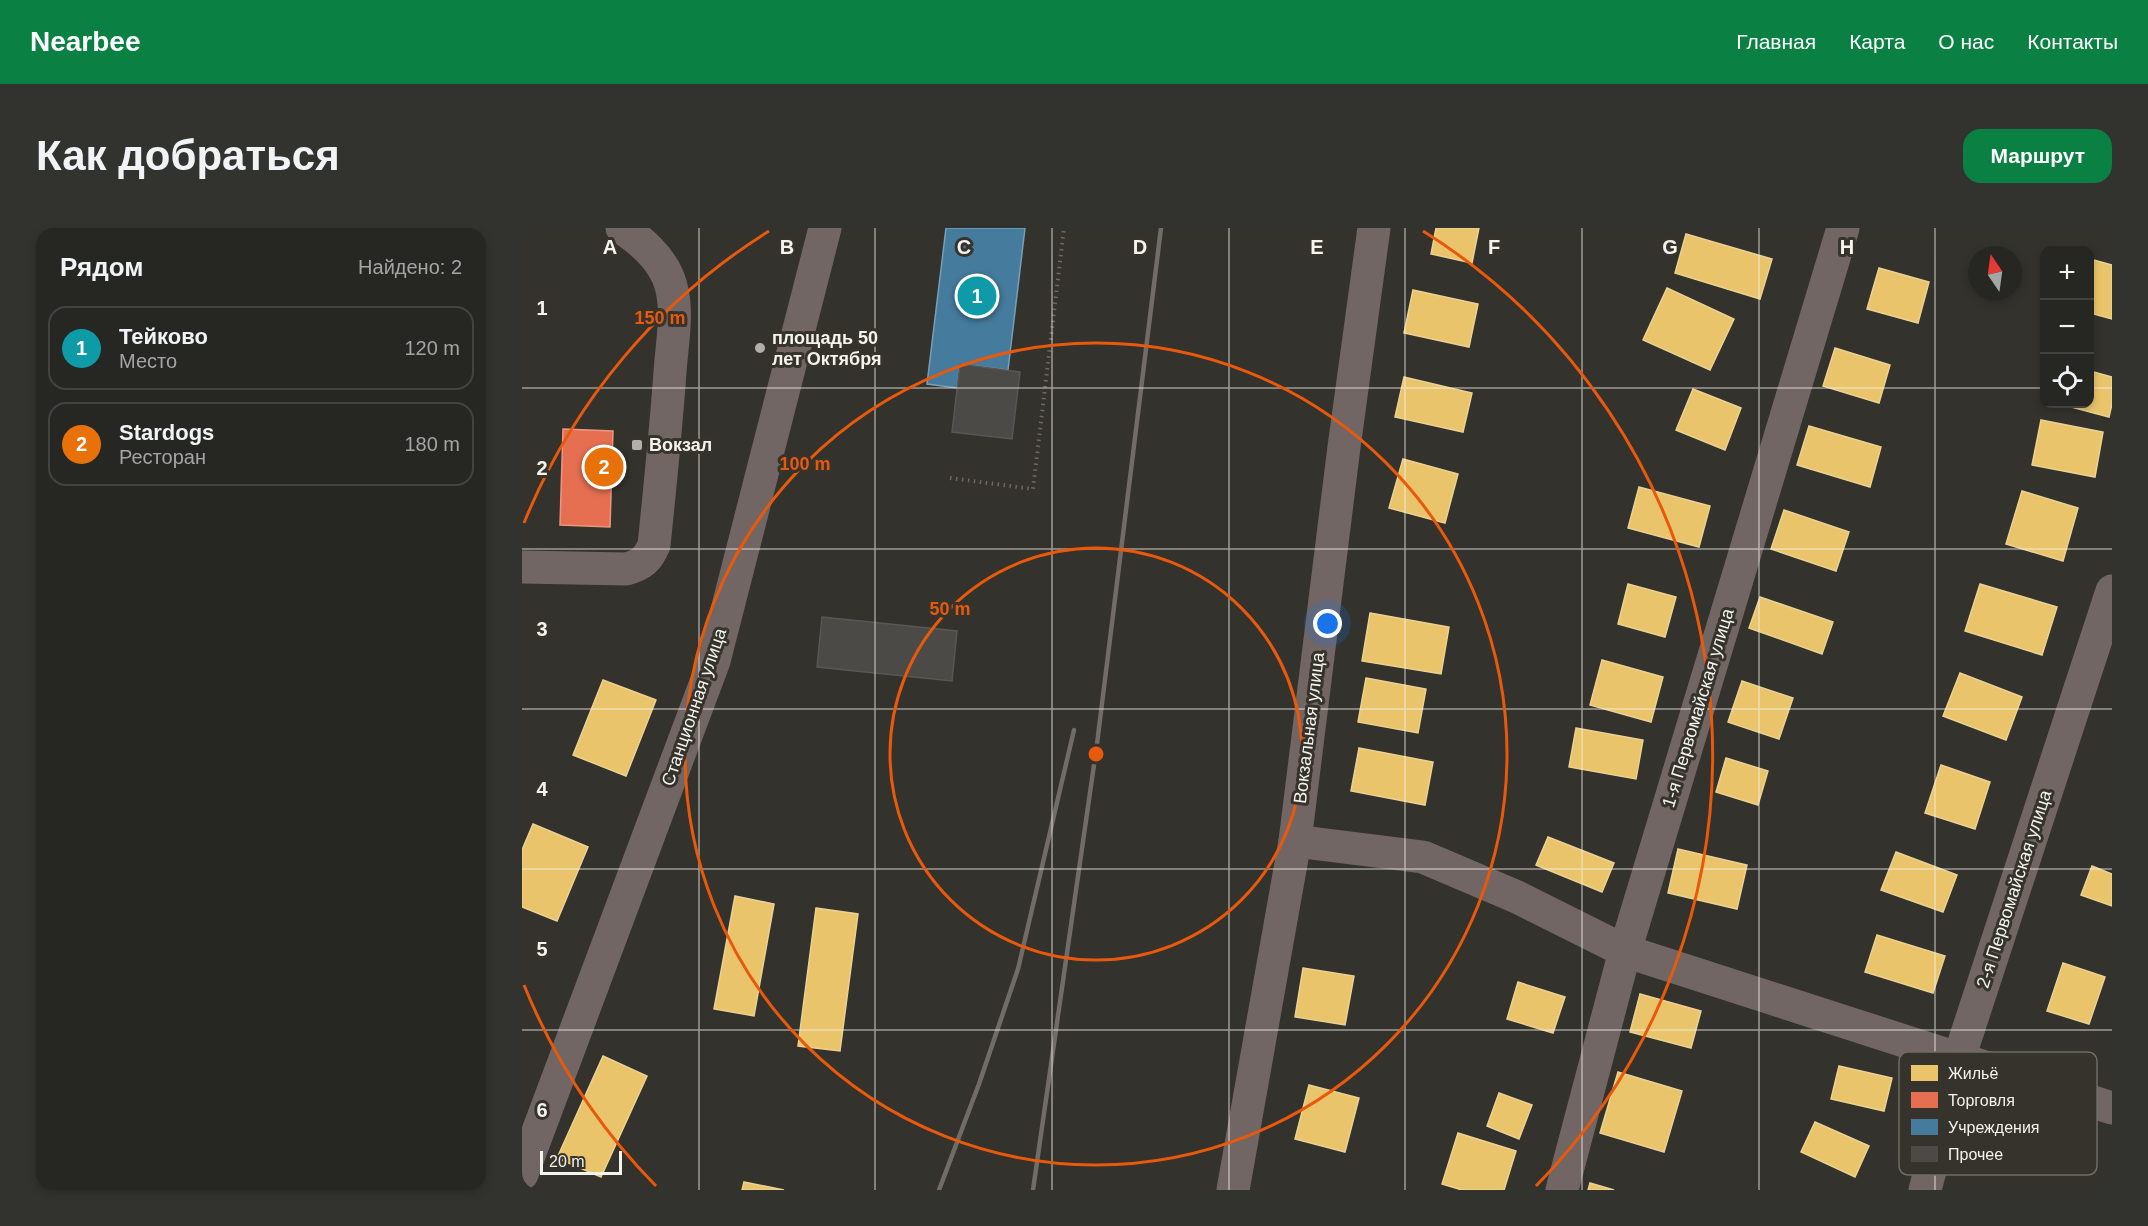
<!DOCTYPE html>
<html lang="ru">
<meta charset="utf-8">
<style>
body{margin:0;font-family:Helvetica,sans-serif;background:#32322f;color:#f1f3f6}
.controls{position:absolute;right:18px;top:18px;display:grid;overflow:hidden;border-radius:12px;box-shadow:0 3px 9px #0003}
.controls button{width:54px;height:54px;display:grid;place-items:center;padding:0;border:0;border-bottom:2px solid #424340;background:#262622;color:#f1f3f6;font:30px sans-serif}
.compass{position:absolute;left:1446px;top:18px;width:54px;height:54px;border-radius:50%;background:#262622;box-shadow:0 3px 9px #0003;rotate:347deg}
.scale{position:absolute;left:18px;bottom:15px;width:82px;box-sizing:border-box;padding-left:6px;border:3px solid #f4f3ee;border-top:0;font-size:16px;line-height:21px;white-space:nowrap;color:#f4f3ee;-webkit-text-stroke:4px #35332b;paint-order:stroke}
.you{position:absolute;left:806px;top:396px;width:21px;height:21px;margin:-15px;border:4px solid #fff;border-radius:50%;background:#1a73e8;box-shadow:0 0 0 9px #1a73e833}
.badge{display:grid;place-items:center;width:39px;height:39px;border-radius:50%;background:#0b8043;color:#fff;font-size:20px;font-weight:700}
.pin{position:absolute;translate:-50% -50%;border:3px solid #fff;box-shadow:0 2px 6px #0006}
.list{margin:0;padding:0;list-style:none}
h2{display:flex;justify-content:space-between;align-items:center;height:78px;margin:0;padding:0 24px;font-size:26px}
h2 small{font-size:20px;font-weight:400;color:#a4a5a5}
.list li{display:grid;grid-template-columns:39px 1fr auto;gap:18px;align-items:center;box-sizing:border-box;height:84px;margin:0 12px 12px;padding:0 12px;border:2px solid #424340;border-radius:18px}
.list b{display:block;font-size:22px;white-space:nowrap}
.list p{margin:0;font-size:20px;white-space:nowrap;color:#a4a5a5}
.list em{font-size:20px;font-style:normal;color:#a4a5a5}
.icon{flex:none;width:33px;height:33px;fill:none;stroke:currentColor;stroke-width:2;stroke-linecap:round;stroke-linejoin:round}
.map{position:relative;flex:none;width:1590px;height:962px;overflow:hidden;border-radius:18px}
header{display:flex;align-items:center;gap:36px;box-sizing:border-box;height:84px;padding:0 30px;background:#0b8043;color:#fff}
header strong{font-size:28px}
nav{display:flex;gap:33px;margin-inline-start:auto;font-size:21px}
.intro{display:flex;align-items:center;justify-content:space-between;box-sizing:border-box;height:144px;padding:0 36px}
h1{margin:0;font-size:42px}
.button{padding:15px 27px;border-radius:18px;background:#0b8043;color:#fff;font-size:21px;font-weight:700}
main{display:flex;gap:36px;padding:0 36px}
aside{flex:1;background:#262622;border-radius:18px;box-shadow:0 3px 9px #0003}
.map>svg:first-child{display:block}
.homes{fill:#e9c46a;stroke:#ecd292;stroke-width:1.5}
.shops{fill:#e76f51;stroke:#eb9780;stroke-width:1.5}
.public{fill:#457b9d;stroke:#7a9fb5;stroke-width:1.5}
.building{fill:#4c4a47;stroke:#585753;stroke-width:1.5}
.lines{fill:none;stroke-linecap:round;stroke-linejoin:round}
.path{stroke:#6e6764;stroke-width:4;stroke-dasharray:1.5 4.5;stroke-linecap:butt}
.minor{stroke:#726665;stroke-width:33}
.tertiary{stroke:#726665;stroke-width:33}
.rail{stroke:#726c69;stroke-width:4.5}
.grid{fill:none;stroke:#f4f3ee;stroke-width:1.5;stroke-opacity:0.55}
.ring{fill:none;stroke:#e8590c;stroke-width:3}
.poi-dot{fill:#b0afaa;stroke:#35332b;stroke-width:2}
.labels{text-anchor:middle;stroke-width:6;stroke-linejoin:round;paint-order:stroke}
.poi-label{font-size:18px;font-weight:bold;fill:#f4f3ee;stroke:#35332b;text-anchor:start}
.street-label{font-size:18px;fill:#f4f3ee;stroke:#35332b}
.key{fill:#35332b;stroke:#6e6d66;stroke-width:1.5}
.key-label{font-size:16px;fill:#f4f3ee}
.grid-label{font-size:20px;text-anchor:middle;font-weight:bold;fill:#f4f3ee;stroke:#35332b;stroke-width:6;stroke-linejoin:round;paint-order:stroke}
.centre{fill:#e8590c;stroke:#35332b;stroke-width:3}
.ring-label{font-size:18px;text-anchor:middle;font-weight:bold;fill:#e8590c;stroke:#35332b;stroke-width:6;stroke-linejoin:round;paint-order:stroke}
</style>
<header>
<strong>Nearbee</strong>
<nav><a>Главная</a><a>Карта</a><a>О нас</a><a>Контакты</a></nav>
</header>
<div class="intro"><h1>Как добраться</h1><a class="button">Маршрут</a></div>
<main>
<aside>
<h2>Рядом<small>Найдено: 2</small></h2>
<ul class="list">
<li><span class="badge" style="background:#0f9aa8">1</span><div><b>Тейково</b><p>Место</p></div><em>120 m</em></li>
<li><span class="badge" style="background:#e8710a">2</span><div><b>Stardogs</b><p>Ресторан</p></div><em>180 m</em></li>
</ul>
</aside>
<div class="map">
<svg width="1590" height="962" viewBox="0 0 1590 962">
<rect width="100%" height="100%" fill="#33322d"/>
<g class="homes">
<path d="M914,0H957L950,35L909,26Z"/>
<path d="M1164,6L1250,31L1238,71L1153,45Z"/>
<path d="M1568,31L1590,37V91L1568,85Z"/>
<path d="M1357,40L1407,54L1396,95L1345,81Z"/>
<path d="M1145,60L1212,91L1188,142L1121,112Z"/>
<path d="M891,62L956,76L947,119L882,105Z"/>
<path d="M1313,120L1368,137L1357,175L1301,158Z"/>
<path d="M1568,143L1590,149V176L1587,189L1538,176H1568Z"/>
<path d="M882,149L950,165L941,204L873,189Z"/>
<path d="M1171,161L1219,180L1203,222L1154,202Z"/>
<path d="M1519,192L1581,204L1573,249L1510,237Z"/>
<path d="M1287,198L1359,219L1348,259L1275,237Z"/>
<path d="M881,231L936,246L923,295L867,280Z"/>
<path d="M1117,259L1188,278L1177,319L1106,300Z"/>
<path d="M1500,263L1556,280L1541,333L1484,316Z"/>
<path d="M1262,282L1327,304L1314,343L1249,321Z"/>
<path d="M1106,356L1154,369L1143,409L1096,396Z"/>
<path d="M1458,356L1535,379L1520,427L1443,403Z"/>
<path d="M1238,369L1311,394L1300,426L1227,400Z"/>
<path d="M848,385L927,399L919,446L840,433Z"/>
<path d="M1080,432L1141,449L1129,494L1068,477Z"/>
<path d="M1438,445L1500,469L1484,512L1421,488Z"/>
<path d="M844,450L904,461L896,505L836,494Z"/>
<path d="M81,452L134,472L104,548L51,527Z"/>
<path d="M1220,453L1271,470L1257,511L1206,494Z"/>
<path d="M1054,500L1121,512L1114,551L1047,539Z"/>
<path d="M837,520L911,534L903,577L829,563Z"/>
<path d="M1204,530L1246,543L1236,577L1194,564Z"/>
<path d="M1419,537L1468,554L1453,601L1403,585Z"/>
<path d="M11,596L66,619L35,693L0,679V622Z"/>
<path d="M1026,609L1092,635L1080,664L1014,637Z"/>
<path d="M1156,621L1225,637L1215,681L1146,665Z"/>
<path d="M1374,624L1435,647L1421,684L1359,662Z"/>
<path d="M1570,638L1590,646V678L1559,667Z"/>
<path d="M213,668L252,676L232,788L192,781Z"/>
<path d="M294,680L336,686L318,823L276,818Z"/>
<path d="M1355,707L1423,728L1411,765L1343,744Z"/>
<path d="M1541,735L1583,749L1567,796L1525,783Z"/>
<path d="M781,740L832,748L823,797L773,789Z"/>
<path d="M996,754L1043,769L1031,805L985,791Z"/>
<path d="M1118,766L1179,783L1169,820L1108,804Z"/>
<path d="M81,828L125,848L79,949L35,930Z"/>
<path d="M1317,838L1370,850L1362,883L1309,871Z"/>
<path d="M1096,844L1160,863L1142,924L1078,905Z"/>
<path d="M787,857L837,870L823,924L773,911Z"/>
<path d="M977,865L1010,877L997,911L965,898Z"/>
<path d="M1293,894L1347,918L1333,949L1279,924Z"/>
<path d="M936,905L994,923L982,962H940L920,956Z"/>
<path d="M222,954L262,962H220Z"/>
<path d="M1068,955L1092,962H1066Z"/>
</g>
<path class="shops" d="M41,201L91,203L88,299L38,297Z"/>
<path class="public" d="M424,0H503L486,142L438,136L435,160L405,156Z"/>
<g class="building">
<path d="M438,136L498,144L490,211L430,204Z"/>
<path d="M300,389L435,403L430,453L295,439Z"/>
</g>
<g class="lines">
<path class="path" d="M428,250L511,261L542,0"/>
<g class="minor">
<path d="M773,613L901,629L995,669L1103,723L1590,880"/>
<path d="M0,946L192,433L303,0"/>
<path d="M711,962L773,613L822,219L852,0"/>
<path d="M1040,962L1103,723L1321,0"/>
<path d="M1403,962L1437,830L1590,363"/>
</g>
<path class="tertiary" d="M0,339L104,341C120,337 126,331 132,317C138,259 144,201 148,144C150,113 158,78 146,49C136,27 119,13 100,0"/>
<g class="rail">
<path d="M417,962L457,856L496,741L552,502"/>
<path d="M511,962L575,516L639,0"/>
</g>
</g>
<path class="grid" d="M177,0V962M353,0V962M530,0V962M707,0V962M883,0V962M1060,0V962M1237,0V962M1413,0V962M0,160H1522M1568,160H1590M0,321H1590M0,481H1590M0,641H1590M0,802H1590"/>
<g class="ring">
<circle cx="574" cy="526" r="206"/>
<circle cx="574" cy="526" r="411"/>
<path d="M134 958A617 617 0 0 1 2 757M2 295A617 617 0 0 1 247 3M901 3A617 617 0 0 1 1014 958"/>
</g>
<g class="poi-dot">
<circle cx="238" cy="120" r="6"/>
<rect x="109" y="211" width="12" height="12" rx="3"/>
</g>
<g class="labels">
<g class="poi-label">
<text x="250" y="116">площадь 50<tspan x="250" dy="21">лет Октября</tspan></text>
<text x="127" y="223">Вокзал</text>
</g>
<g class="street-label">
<text transform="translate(172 479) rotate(-71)" y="6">Станционная улица</text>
<text transform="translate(1176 480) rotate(-73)" y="6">1-я Первомайская улица</text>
<text transform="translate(787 500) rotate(-83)" y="6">Вокзальная улица</text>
<text transform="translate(1492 661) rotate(-72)" y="6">2-я Первомайская улица</text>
</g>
</g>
<rect x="1377" y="824" width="198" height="123" rx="9" class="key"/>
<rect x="1389" y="837" width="27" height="16" fill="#e9c46a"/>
<rect x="1389" y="864" width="27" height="16" fill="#e76f51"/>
<rect x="1389" y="891" width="27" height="16" fill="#457b9d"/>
<rect x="1389" y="918" width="27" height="16" fill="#4c4a47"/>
<g class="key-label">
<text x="1426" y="851">Жильё</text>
<text x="1426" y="878">Торговля</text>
<text x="1426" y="905">Учреждения</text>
<text x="1426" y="932">Прочее</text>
</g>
<g class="grid-label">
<text x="88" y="26">A</text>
<text x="265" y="26">B</text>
<text x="442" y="26">C</text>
<text x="618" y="26">D</text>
<text x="795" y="26">E</text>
<text x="972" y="26">F</text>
<text x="1148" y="26">G</text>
<text x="1325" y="26">H</text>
<text x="20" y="87">1</text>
<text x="20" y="247">2</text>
<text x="20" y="408">3</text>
<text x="20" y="568">4</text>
<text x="20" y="728">5</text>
<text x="20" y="889">6</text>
</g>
<circle cx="574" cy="526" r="9" class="centre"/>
<g class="ring-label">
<text x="138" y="96">150 m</text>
<text x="283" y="242">100 m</text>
<text x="428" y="387">50 m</text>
</g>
</svg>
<div class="controls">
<button>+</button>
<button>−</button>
<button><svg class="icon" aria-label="locate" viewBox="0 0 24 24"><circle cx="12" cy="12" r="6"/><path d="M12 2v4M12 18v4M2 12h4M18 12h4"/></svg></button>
</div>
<svg class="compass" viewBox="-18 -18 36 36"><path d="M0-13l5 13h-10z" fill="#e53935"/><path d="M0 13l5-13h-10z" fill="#a4a5a5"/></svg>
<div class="scale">20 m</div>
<div class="you"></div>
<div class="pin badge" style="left:455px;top:68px;background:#0f9aa8">1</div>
<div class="pin badge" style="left:82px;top:239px;background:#e8710a">2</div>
</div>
</main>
